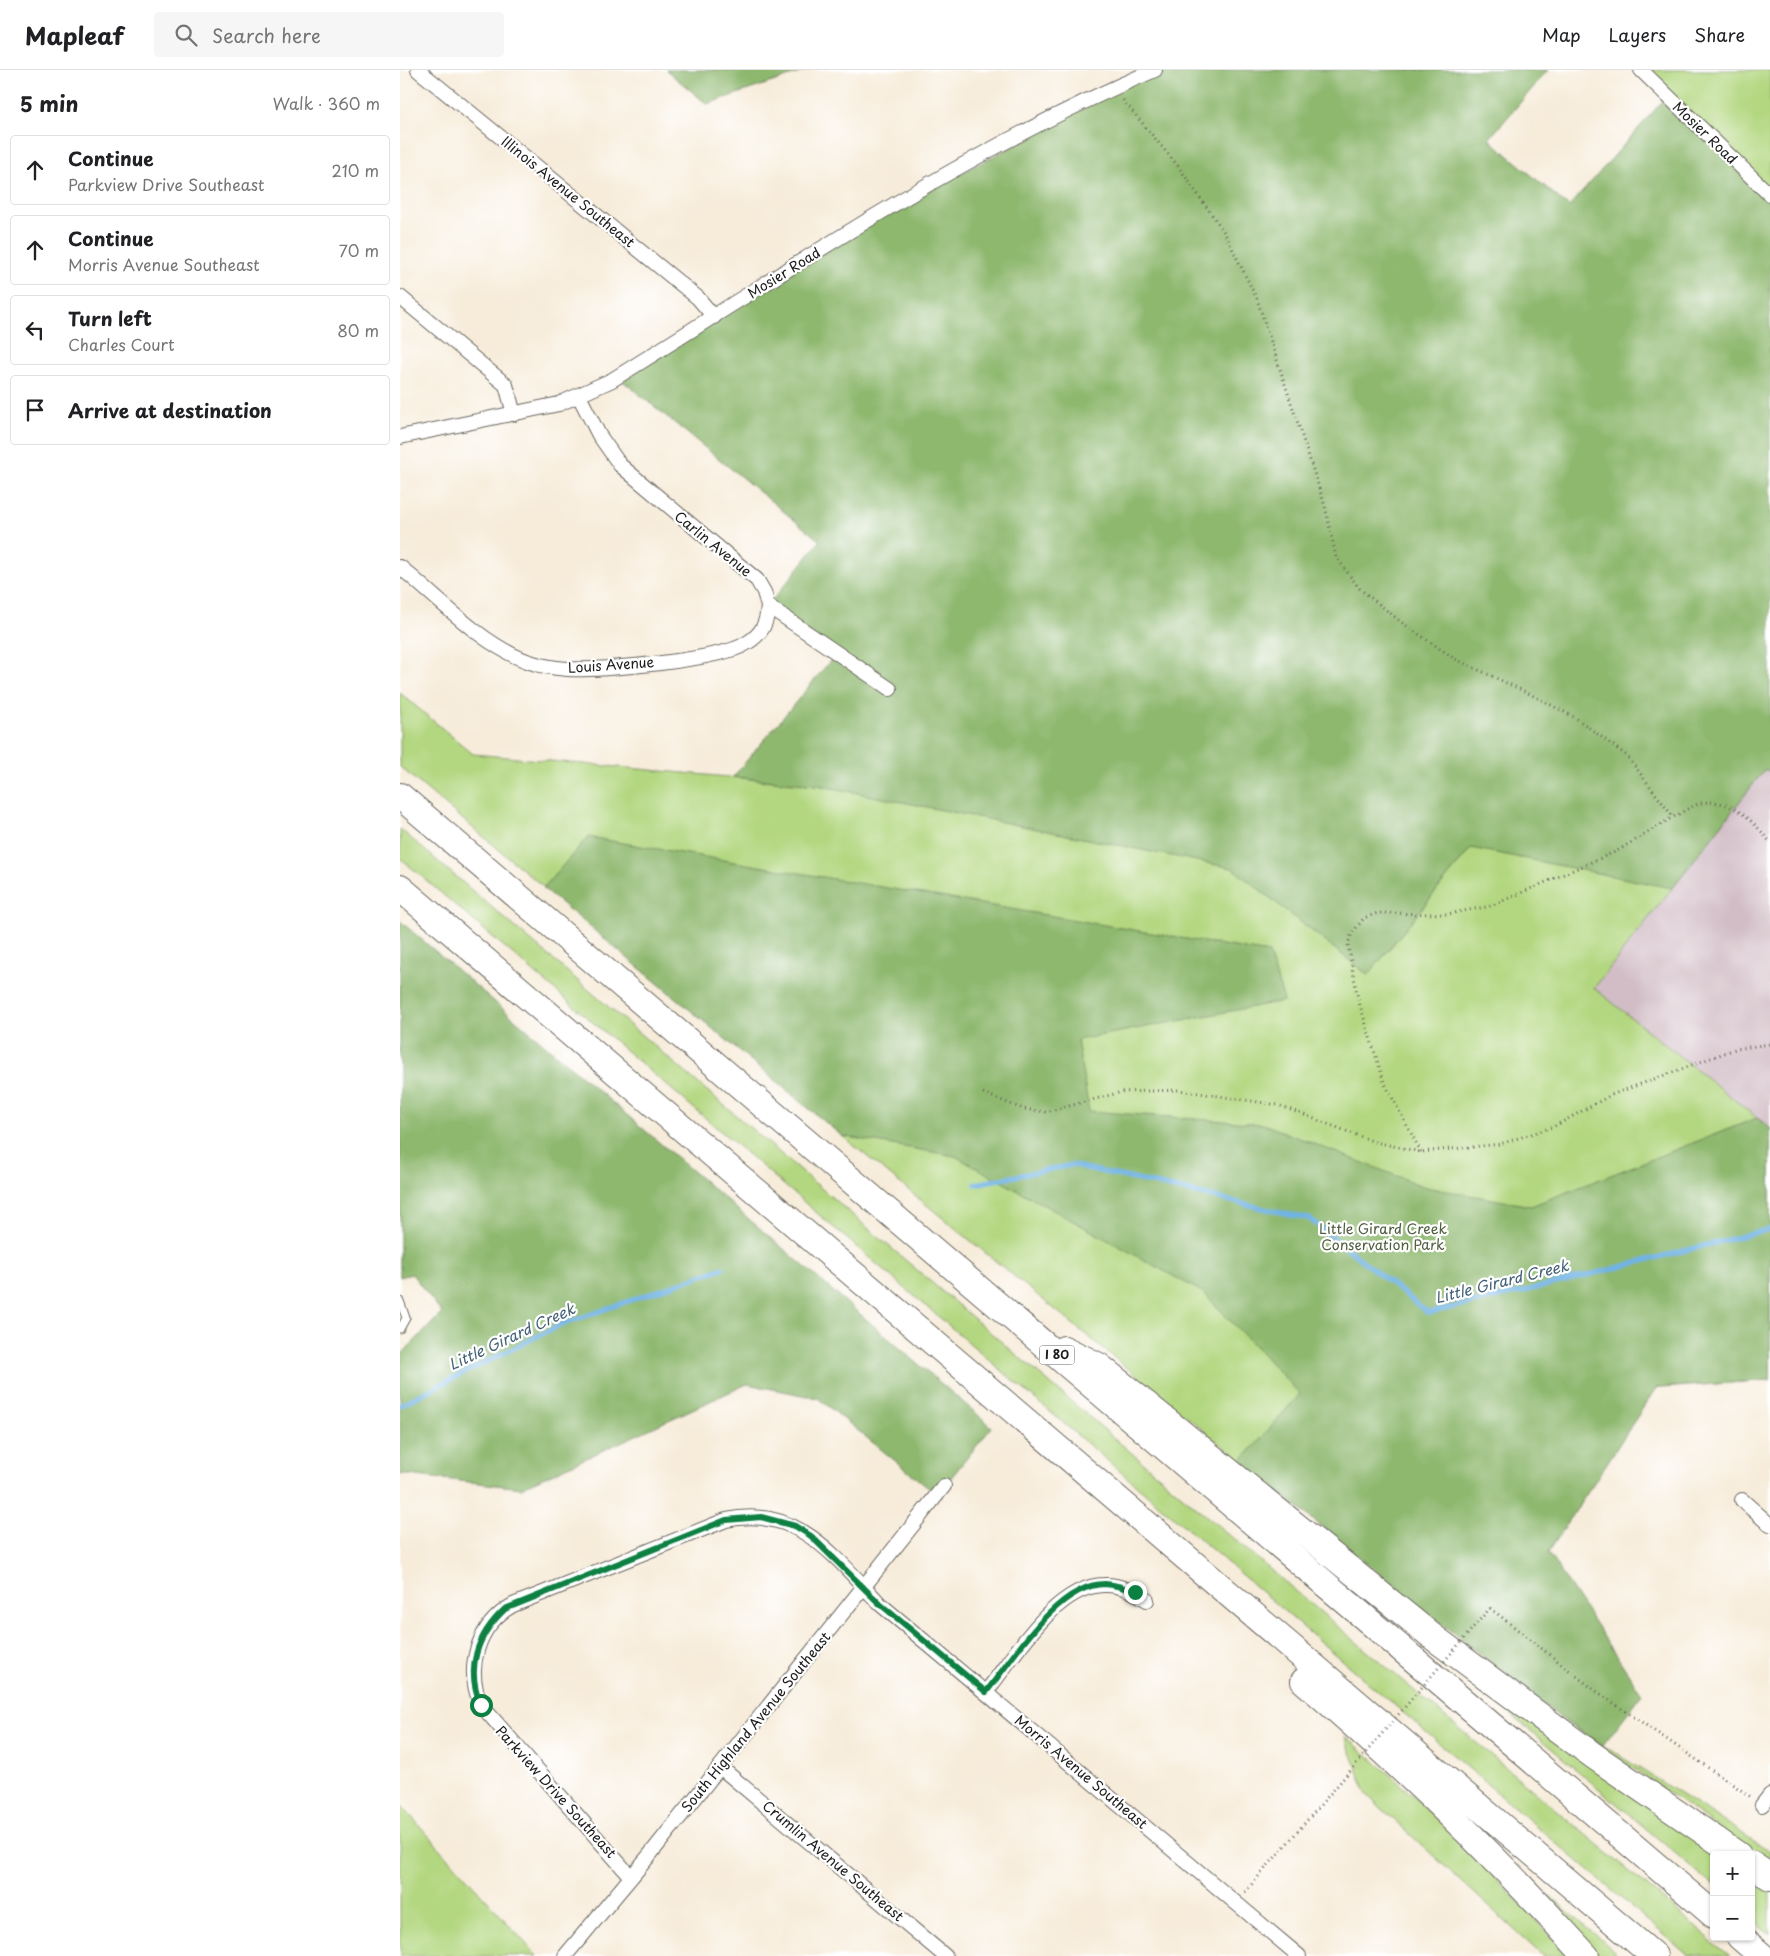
<!DOCTYPE html>
<meta charset="utf-8">
<style>
body{margin:0;font-family:"Playpen Sans",sans-serif;background:#f6f6f6;color:#202124}
.controls{position:absolute;right:15px;bottom:15px;display:grid;overflow:hidden;border-radius:5px;box-shadow:0 1px 4px #0004}
.controls button{width:45px;height:45px;display:grid;place-items:center;padding:0;border:0;border-bottom:1px solid #e0e0e0;background:#fff;color:#202124;font:25px sans-serif}
.stop{position:absolute;width:15px;height:15px;margin:-11px;border:4px solid #0b8043;border-radius:50%;background:#fff}
.stop.end{background:#0b8043;border-color:#fff;box-shadow:0 1px 5px #0008}
.list{margin:0;padding:0;list-style:none}
h2{display:flex;justify-content:space-between;align-items:center;height:65px;margin:0;padding:0 20px;font-size:21px}
h2 small{font-size:16px;font-weight:400;color:#757577}
.list li{display:grid;grid-template-columns:32px 1fr auto;gap:15px;align-items:center;box-sizing:border-box;height:70px;margin:0 10px 10px;padding:0 10px;border:1px solid #e0e0e0;border-radius:5px}
.list b{display:block;font-size:19px;white-space:nowrap}
.list p{margin:0;font-size:16px;white-space:nowrap;color:#757577}
.list em{font-size:16px;font-style:normal;color:#757577}
.icon{flex:none;width:28px;height:28px;fill:none;stroke:currentColor;stroke-width:2;stroke-linecap:round;stroke-linejoin:round}
.map{position:relative;flex:none;width:1370px;height:1886px;overflow:hidden}
header{display:flex;align-items:center;gap:30px;box-sizing:border-box;height:70px;padding:0 25px;background:#fff;border-bottom:1px solid #e0e0e0}
header strong{font-size:24px}
nav{display:flex;gap:28px;margin-inline-start:auto;font-size:18px}
.search{width:350px;height:45px;background:#f6f6f6;display:flex;align-items:center;gap:12px;box-sizing:border-box;padding:0 18px;border-radius:5px;color:#757577;font-size:19px}
main{display:flex}
aside{flex:1;background:#fff}
.map>svg:first-child{display:block}
.industrial{fill:#d2bdc6}
.green{fill:#b3d780;stroke:#687a4e}
.forest{fill:#8eb86e;stroke:#556a45}
.lines{fill:none;stroke-linecap:round;stroke-linejoin:round}
.stream{stroke:#70b3e5;stroke-width:5}
.lane-casing{stroke:#69655e;stroke-width:9}
.street-casing{stroke:#69655e;stroke-width:16}
.highway-casing{stroke:#69655e;stroke-width:28}
.path{stroke:#69655e;stroke-width:3;stroke-dasharray:1 4;stroke-linecap:butt}
.lane{stroke:#fff;stroke-width:7}
.street{stroke:#fff;stroke-width:14}
.highway{stroke:#fff;stroke-width:26}
.path-bridge{stroke:#69655e;stroke-width:3;stroke-dasharray:1 4;stroke-linecap:butt}
.route{stroke:#0b8043;stroke-width:6}
.labels{text-anchor:middle;stroke-width:4.5;stroke-linejoin:round;paint-order:stroke}
.shield{fill:#fff;stroke:#606060;stroke-width:1}
.shield-label{font-size:12px;font-weight:bold;fill:#1c1c1c}
.street-label{font-size:14px;fill:#1c1c1c;stroke:#fff}
.park-label{font-size:14px;fill:#515d3f;stroke:#fff}
.water-label{font-size:15px;font-style:italic;fill:#426076;stroke:#fff}
</style>
<header>
<strong>Mapleaf</strong>
<div class="search"><svg class="icon" aria-label="search" viewBox="0 0 24 24"><circle cx="10" cy="10" r="6"/><path d="M15 15l6 6"/></svg>Search here</div>
<nav><a>Map</a><a>Layers</a><a>Share</a></nav>
</header>
<main>
<aside>
<h2>5 min<small>Walk · 360 m</small></h2>
<ul class="list">
<li><svg class="icon" aria-label="ahead" viewBox="0 0 24 24"><path d="M12 20V5M6 11l6-6 6 6"/></svg><div><b>Continue</b><p>Parkview Drive Southeast</p></div><em>210 m</em></li>
<li><svg class="icon" aria-label="ahead" viewBox="0 0 24 24"><path d="M12 20V5M6 11l6-6 6 6"/></svg><div><b>Continue</b><p>Morris Avenue Southeast</p></div><em>70 m</em></li>
<li><svg class="icon" aria-label="left" viewBox="0 0 24 24"><path d="M17 20v-9H6M10 6l-5 5 5 5"/></svg><div><b>Turn left</b><p>Charles Court</p></div><em>80 m</em></li>
<li><svg class="icon" aria-label="arrive" viewBox="0 0 24 24"><path d="M6 21V4h12l-3 4 3 4H6"/></svg><div><b>Arrive at destination</b></div></li>
</ul>
</aside>
<div class="map">
<svg width="1370" height="1886" viewBox="0 0 1370 1886">
<rect width="100%" height="100%" fill="#fff"/>
<filter id="ink" filterUnits="userSpaceOnUse"><feTurbulence type="fractalNoise" baseFrequency=".02" numOctaves="2"/><feDisplacementMap in="SourceGraphic" scale="10" xChannelSelector="R" yChannelSelector="G"/><feConvolveMatrix kernelMatrix="1 2 1 2 8 2 1 2 1" color-interpolation-filters="sRGB"/></filter>
<filter id="wash" filterUnits="userSpaceOnUse"><feTurbulence type="fractalNoise" baseFrequency=".0096" numOctaves="4" result="noise"/><feDisplacementMap in="SourceGraphic" scale="20" xChannelSelector="R" yChannelSelector="G"/><feGaussianBlur stdDeviation="1.12" result="paint"/><feColorMatrix in="noise" values="0 0 0 0 0 0 0 0 0 0 0 0 0 0 0 0 0 1.4 0 .05"/><feComposite in="paint" operator="in"/></filter>
<g filter="url(#wash)">
<rect width="100%" height="100%" fill="#f7ecda"/>
<path class="industrial" d="M1365,699L1370,702V1058L1193,918Z"/>
<g class="green">
<path d="M1241,0H1370V125Z"/>
<path d="M1310,483L1370,702L1365,699L1194,918L1370,1058V1310L1195,1323L1019,1536L442,1066L0,697V623L73,684L417,715L540,567L968,905Z"/>
<path d="M0,759L741,1391L1330,1886H1289L0,788Z"/>
<path d="M1110,1636L1323,1785H1314V1816L1107,1641Z"/>
<path d="M1163,1650L1370,1781V1794Z"/>
<path d="M945,1666C1027,1733 1097,1809 1169,1886H1143L967,1725Z"/>
<path d="M0,1734L137,1886H0Z"/>
<path d="M1351,1804L1370,1817V1864L1351,1848Z"/>
<path d="M1150,1826L1220,1886H1195L1146,1830Z"/>
</g>
<g class="forest">
<path d="M266,0H408L307,34Z"/>
<path d="M755,0H1148L1089,69L1169,137L1267,26L1370,125V702L1365,699L1272,818L1071,778L968,905L832,798L417,715L333,707L437,583L368,536L420,471L218,307L449,163Z"/>
<path d="M188,767L869,883L884,931L677,970L689,1041L863,1054L1025,1117L1131,1136L1357,1048L1370,1058V1310L1256,1318L1148,1483L1242,1624L1203,1675L1163,1650L1019,1536L841,1391L900,1324L804,1223L555,1086L442,1066L143,818Z"/>
<path d="M0,851L592,1357L537,1425L418,1328L347,1314L121,1418L0,1404V1286L42,1243L12,1204L0,1207Z"/>
</g>
<g class="lines">
<g class="stream">
<path d="M575,1114L672,1095L910,1149L1028,1243L1121,1222L1370,1159"/>
<path d="M0,1335L160,1255L323,1198"/>
</g>
</g>
</g>
<g filter="url(#ink)">
<g class="lines">
<g class="lane-casing">
<path id="lane" d="M0,1259L6,1248L0,1231"/>
</g>
<g class="street-casing">
<g id="street">
<path d="M18,0L298,228L314,247"/>
<path d="M1241,0L1370,125"/>
<path d="M0,227L106,315L114,344"/>
<path d="M179,326L199,365L220,395L357,510L364,522L368,536L490,619"/>
<path d="M0,367L159,334L212,310C389,200 563,81 755,0"/>
<path d="M0,497C37,527 82,575 127,591C140,596 154,598 168,599C200,601 322,590 347,573C362,564 367,553 368,536"/>
<path d="M1342,1430L1370,1455"/>
<path d="M586,1622C613,1588 656,1515 704,1515C720,1514 734,1522 747,1530"/>
<path d="M320,1697L545,1886"/>
<path d="M1362,1735L1370,1725"/>
<path d="M231,1807L81,1635C65,1598 77,1555 113,1535L326,1450C398,1434 436,1488 480,1534L899,1886"/>
<path d="M165,1886L248,1787L544,1416"/>
</g>
</g>
<g class="highway-casing">
<g id="highway">
<path d="M0,726L1314,1845"/>
<path d="M0,818L1254,1886"/>
<path d="M664,1279L699,1296L1033,1567L1194,1686L1338,1785"/>
<path d="M904,1611C1003,1697 1098,1788 1186,1886"/>
<path d="M1351,1794L1370,1807"/>
<path d="M1340,1867L1362,1886"/>
</g>
</g>
<g class="path">
<path d="M723,30L778,96L824,162L857,229L925,436L936,487L959,518L1001,552L1055,589L1126,622L1176,648L1227,686L1273,747C1282,743 1292,735 1302,733C1331,727 1354,752 1370,772"/>
<path d="M583,1023L623,1039L646,1042L722,1022L779,1020L878,1035L975,1072L1021,1082L1100,1074L1153,1057L1211,1025L1335,979L1370,974"/>
<path d="M1021,1082L984,1012L958,929L948,874L952,863L964,848L978,843L1047,844L1091,836L1217,781L1273,747"/>
<path d="M1090,1538L1193,1619L1351,1727"/>
<path d="M845,1822L943,1709"/>
</g>
<use href="#lane" class="lane"/>
<use href="#street" class="street"/>
<use href="#highway" class="highway"/>
<path class="path-bridge" d="M943,1709L1090,1538"/>
</g>
</g>
<g class="lines" filter="url(#ink)">
<path class="route" d="M81,1635C65,1598 77,1565 105,1539L326,1450L361,1447L395,1456L411,1466L480,1534L586,1622C613,1589 657,1514 705,1514C715,1515 726,1518 735,1522"/>
</g>
<g class="labels">
<rect class="shield" x="639.5" y="1275.5" width="35" height="19" rx="4"/>
<g class="shield-label">
<text x="657" y="1289">I 80</text>
</g>
<g class="street-label">
<text transform="translate(1305 63) rotate(44)" y="5">Mosier Road</text>
<text transform="translate(168 122) rotate(39)" y="5">Illinois Avenue Southeast</text>
<text transform="translate(384 203) rotate(-32)" y="5">Mosier Road</text>
<text transform="translate(313 474) rotate(39)" y="5">Carlin Avenue</text>
<text transform="translate(211 595) rotate(-4)" y="5">Louis Avenue</text>
<text transform="translate(356 1652) rotate(-51)" y="5">South Highland Avenue Southeast</text>
<text transform="translate(681 1702) rotate(40)" y="5">Morris Avenue Southeast</text>
<text transform="translate(156 1722) rotate(48)" y="5">Parkview Drive Southeast</text>
<text transform="translate(433 1791) rotate(40)" y="5">Crumlin Avenue Southeast</text>
</g>
<g class="park-label">
<text x="983" y="1164">Little Girard Creek<tspan x="983" dy="16">Conservation Park</tspan></text>
</g>
<g class="water-label">
<text transform="translate(1102 1212) rotate(-14)" y="5">Little Girard Creek</text>
<text transform="translate(112 1267) rotate(-25)" y="5">Little Girard Creek</text>
</g>
</g>
</svg>
<div class="controls">
<button>+</button>
<button>−</button>
</div>
<div class="stop" style="left:81px;top:1635px"></div>
<div class="stop end" style="left:735px;top:1522px"></div>
</div>
</main>
